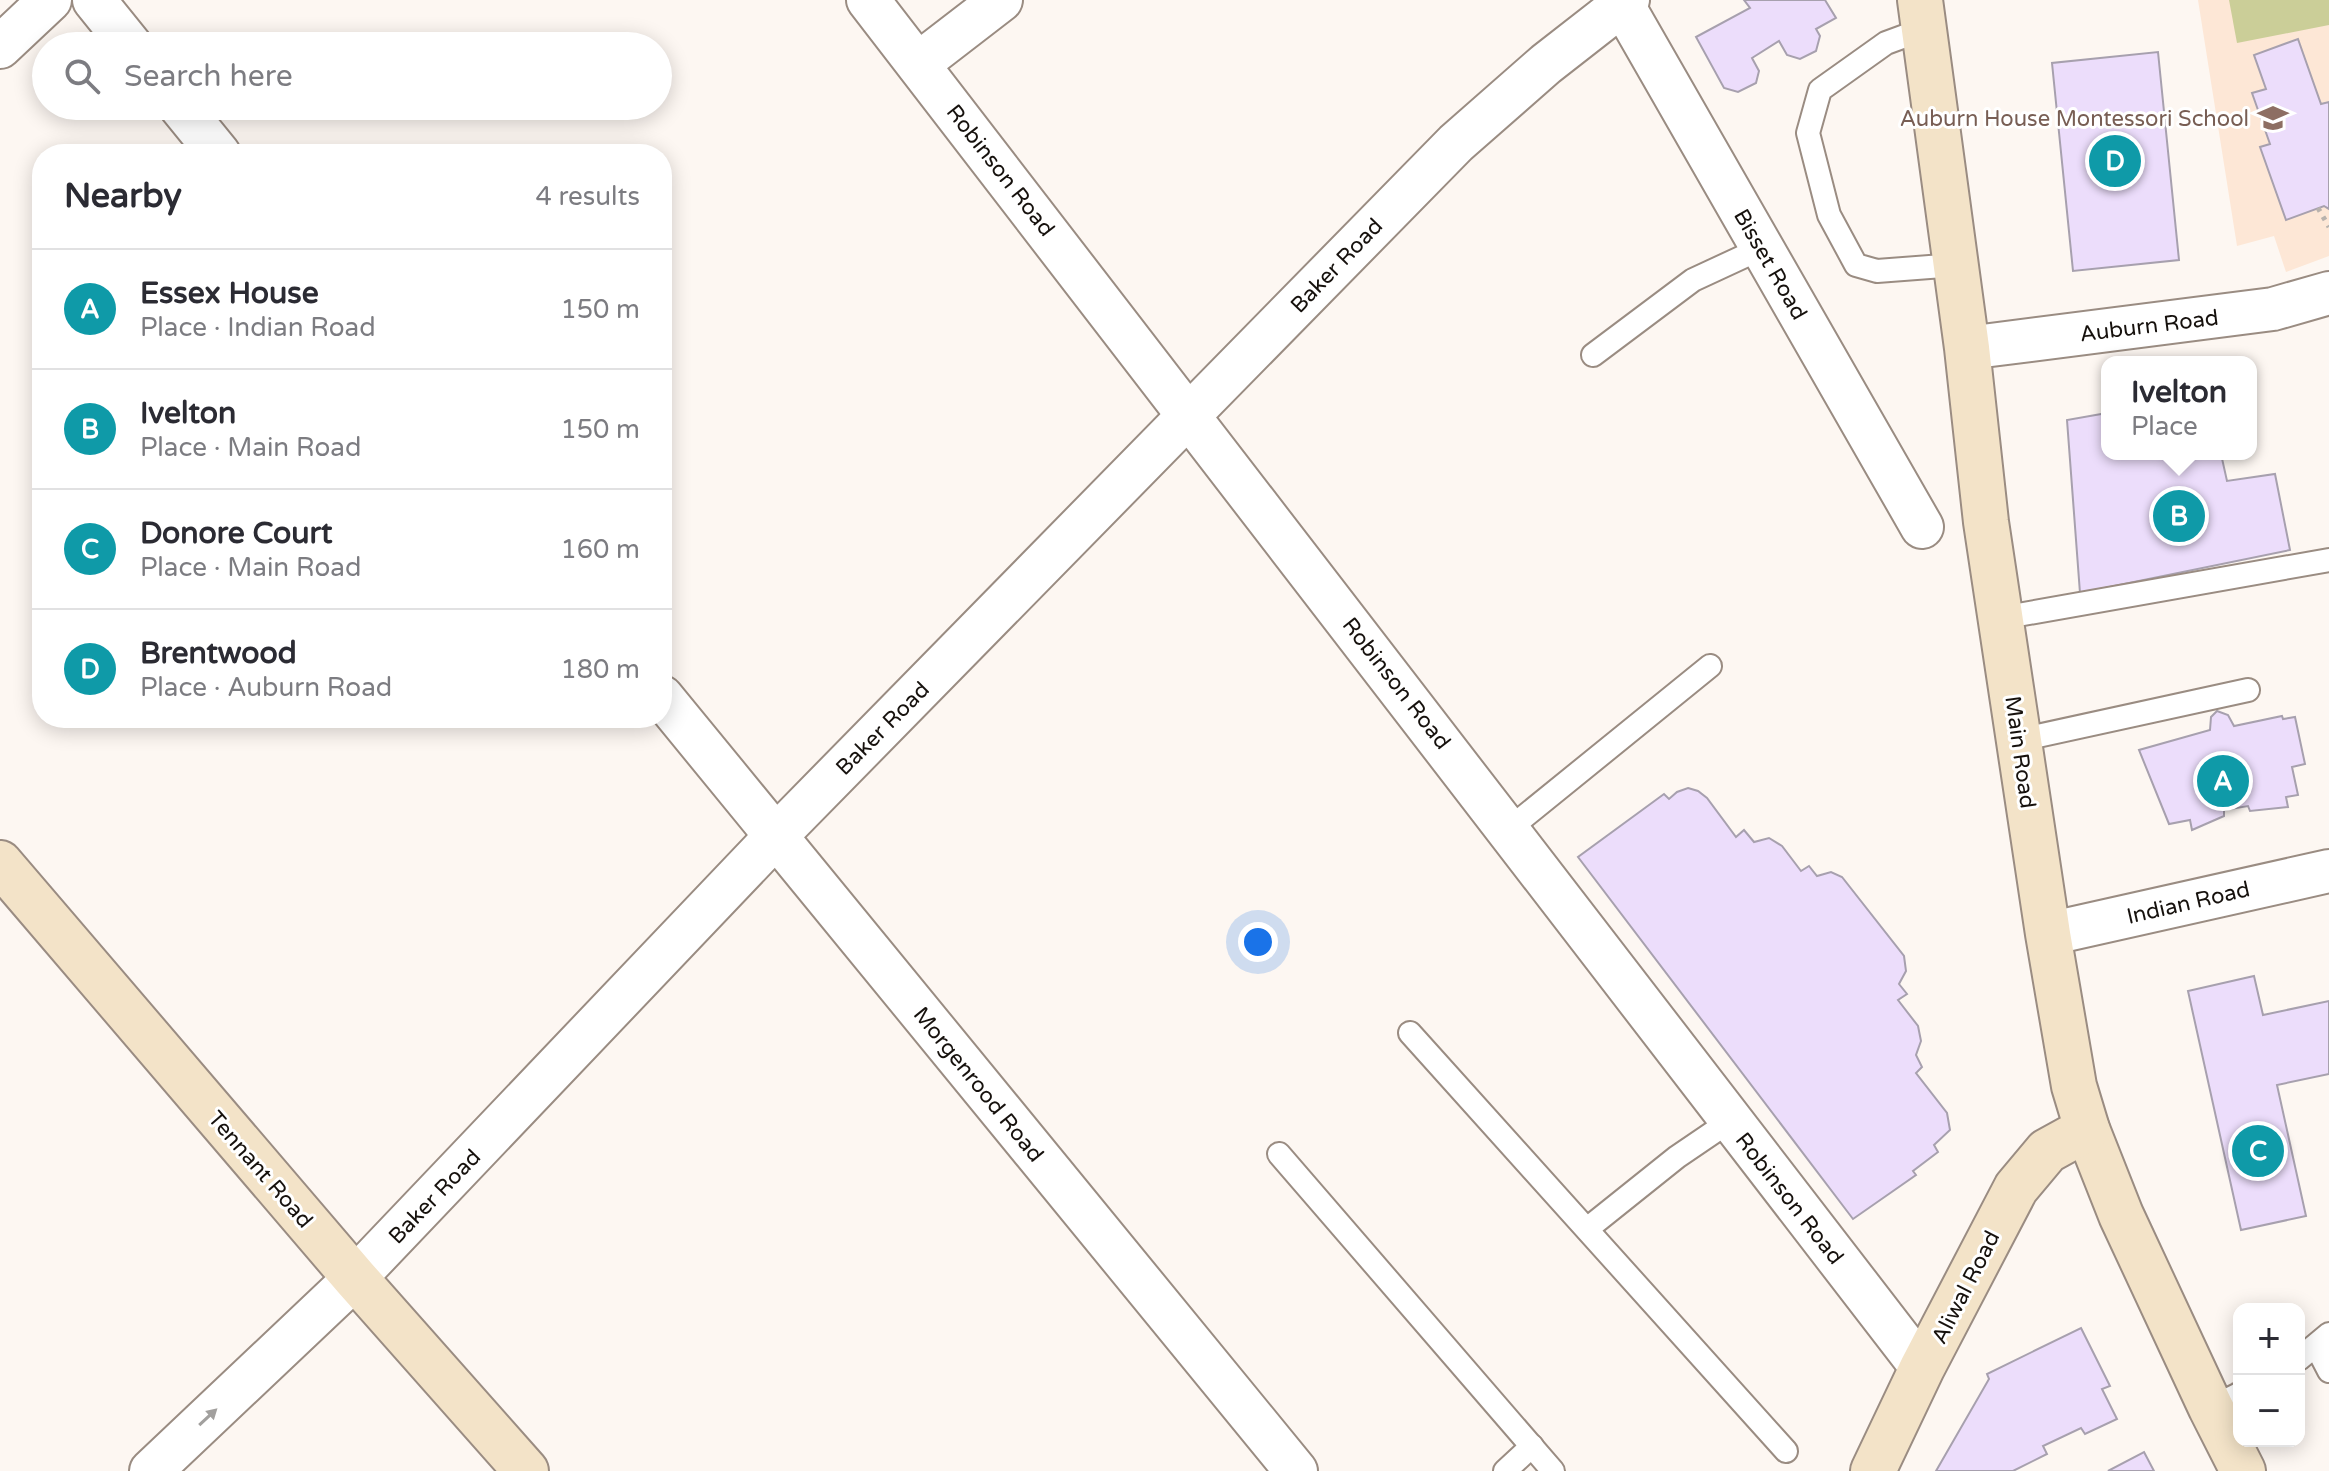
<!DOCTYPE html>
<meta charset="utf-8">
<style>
body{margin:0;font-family:"Varela Round",sans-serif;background:#f7f7f7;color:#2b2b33}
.controls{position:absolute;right:24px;bottom:24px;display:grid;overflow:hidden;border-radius:16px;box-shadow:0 4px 20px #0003}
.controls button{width:72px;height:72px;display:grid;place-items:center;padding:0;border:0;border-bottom:2px solid #e1e1e2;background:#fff;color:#2b2b33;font:40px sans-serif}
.you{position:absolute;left:1258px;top:942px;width:28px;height:28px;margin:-20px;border:6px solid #fff;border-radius:50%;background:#1a73e8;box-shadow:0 0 0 12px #1a73e833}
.badge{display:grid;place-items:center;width:52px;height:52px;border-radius:50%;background:#7c3aed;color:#fff;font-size:26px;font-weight:700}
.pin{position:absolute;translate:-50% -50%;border:4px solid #fff;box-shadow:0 2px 8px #0006}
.popup{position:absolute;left:2101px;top:356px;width:156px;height:104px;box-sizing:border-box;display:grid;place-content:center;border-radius:16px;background:#fff;filter:drop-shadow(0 2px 6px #0005);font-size:26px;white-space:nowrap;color:#7c7c81}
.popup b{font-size:30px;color:#2b2b33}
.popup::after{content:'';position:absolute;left:50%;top:100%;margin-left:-16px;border:16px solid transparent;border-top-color:#fff}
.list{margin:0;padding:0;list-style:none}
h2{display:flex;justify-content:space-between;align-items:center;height:104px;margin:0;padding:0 32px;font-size:34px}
h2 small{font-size:26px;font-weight:400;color:#7c7c81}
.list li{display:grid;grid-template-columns:52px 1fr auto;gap:24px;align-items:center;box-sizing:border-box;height:120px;padding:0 32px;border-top:2px solid #e1e1e2}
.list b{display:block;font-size:30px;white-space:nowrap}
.list p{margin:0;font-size:26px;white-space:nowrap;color:#7c7c81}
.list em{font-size:26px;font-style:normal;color:#7c7c81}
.icon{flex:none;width:44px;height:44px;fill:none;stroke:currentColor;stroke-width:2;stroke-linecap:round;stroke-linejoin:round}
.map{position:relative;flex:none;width:2329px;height:1471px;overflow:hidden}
.search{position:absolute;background:#fff;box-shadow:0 4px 20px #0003;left:32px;top:32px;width:640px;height:88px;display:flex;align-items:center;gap:20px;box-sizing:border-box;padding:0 28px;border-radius:44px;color:#7c7c81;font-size:30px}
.panel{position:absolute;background:#fff;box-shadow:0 4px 20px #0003;left:32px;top:144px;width:640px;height:584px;border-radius:32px}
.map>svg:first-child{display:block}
.built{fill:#fde7d6}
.green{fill:#cbce98}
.building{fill:#ecddfb;stroke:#a7a0ae;stroke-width:2}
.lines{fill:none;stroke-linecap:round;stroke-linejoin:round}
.lane-casing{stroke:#9a8c82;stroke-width:26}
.street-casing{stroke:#9a8c82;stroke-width:46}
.secondary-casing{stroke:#9a8c82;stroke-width:48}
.path{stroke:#b8b2ad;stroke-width:5;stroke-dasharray:4 6;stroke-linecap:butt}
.lane{stroke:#fff;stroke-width:22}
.street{stroke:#fff;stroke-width:42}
.secondary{stroke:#f3e3c8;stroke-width:44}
.oneway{fill:#a2a09e}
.labels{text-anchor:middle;stroke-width:6;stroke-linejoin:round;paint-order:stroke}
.education-label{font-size:22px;fill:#785e54;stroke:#fff;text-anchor:end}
.street-label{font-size:22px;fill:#16110d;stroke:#fff}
</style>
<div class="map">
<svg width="2329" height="1471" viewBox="0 0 2329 1471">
<rect width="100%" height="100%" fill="#fdf7f2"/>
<path class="built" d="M2198,0H2329V256L2286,272L2274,236L2237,246Z"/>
<path class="green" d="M2229,0H2329V25L2237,43Z"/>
<g class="building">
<path d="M1744,0H1825L1836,18L1816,29L1820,36L1816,51L1800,59L1787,55L1779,41L1752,58L1759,71L1756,83L1738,92L1724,88L1696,37L1750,8Z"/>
<path d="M2298,39L2321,104L2329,102V209L2324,206L2286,220L2260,147L2270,144L2252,93L2266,89L2254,55Z"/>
<path d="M2158,52L2179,260L2073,271L2052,63Z"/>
<path d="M2107,413V454H2221L2227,481L2275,474L2290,550L2080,593L2067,420Z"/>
<path d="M2217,711L2228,715L2234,726L2282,716L2283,719L2295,717L2305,764L2292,767L2298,795L2286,797L2288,807L2250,811L2248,806L2224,810V816L2192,830L2190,820L2169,824L2139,750L2210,730L2211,717Z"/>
<path d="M1688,788L1698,791L1707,798L1736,837L1744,830L1754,842L1769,838L1782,846L1801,871L1809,866L1817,876L1831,872L1842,877L1904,956L1906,971L1899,984L1907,994L1898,1000L1918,1026L1921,1041L1916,1055L1922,1067L1916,1073L1947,1113L1950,1130L1934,1145L1938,1152L1913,1171L1916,1175L1853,1219L1578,857L1664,794L1669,799L1677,792Z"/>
<path d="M2254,976L2263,1015L2329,1001V1074L2277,1085L2306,1216L2241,1230L2188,991Z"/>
<path d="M2081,1328L2110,1386L2102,1389L2117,1419L2085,1434L2081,1428L2043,1446L2047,1454L2013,1471H1936L1989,1379L1987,1374Z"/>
<path d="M2144,1452L2154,1471H2108Z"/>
</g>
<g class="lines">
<g class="lane-casing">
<g id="lane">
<path d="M1924,29L1886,43L1820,90L1808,133L1829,215L1856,265L1877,271L1956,265"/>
<path d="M1593,355L1693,280L1762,248"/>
<path d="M2001,618L2329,560"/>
<path d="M2019,740L2248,690"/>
<path d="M1509,829L1710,666"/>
<path d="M1410,1033L1786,1451"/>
<path d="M1279,1154L1553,1471"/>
<path d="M1587,1229L1677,1157L1730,1121"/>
<path d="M2316,1346L2329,1371"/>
<path d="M2299,1359L2329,1334"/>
<path d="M2211,1408L2239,1394"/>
<path d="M1505,1471L1532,1446"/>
</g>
</g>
<g class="street-casing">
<g id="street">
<path d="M94,0L131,46"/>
<path d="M868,0C1220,456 1571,912 1922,1368"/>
<path d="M1620,0L1922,527"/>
<path d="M0,47L50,0"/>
<path d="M918,64L1001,0"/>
<path d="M180,106L219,154"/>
<path d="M1967,348L2273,309L2329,293"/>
<path d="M662,697L1296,1471"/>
<path d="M2048,934L2329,871"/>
<path d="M151,1471L355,1278L776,836L1456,143L1546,64L1628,0"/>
</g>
</g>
<g class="secondary-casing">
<g id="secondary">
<path d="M1920,0L1967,348L1986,522L2048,934L2074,1086L2087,1129L2121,1215L2211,1408L2243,1471"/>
<path d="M0,863L355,1278L526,1471"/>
<path d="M1873,1471L1922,1368L2016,1188L2047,1151L2087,1129"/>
</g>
</g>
<path class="path" d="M2318,208L2329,227"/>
<use href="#lane" class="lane"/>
<use href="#street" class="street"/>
<use href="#secondary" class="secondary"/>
</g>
<defs><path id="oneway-solid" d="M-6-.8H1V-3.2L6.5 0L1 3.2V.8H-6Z" transform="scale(2)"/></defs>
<use class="oneway" href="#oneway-solid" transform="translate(208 1417) rotate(-43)"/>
<defs>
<g id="school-bare" transform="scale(2.4)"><path d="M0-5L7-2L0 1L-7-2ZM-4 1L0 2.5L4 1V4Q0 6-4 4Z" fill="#8d6e63" stroke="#fff" stroke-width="2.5" paint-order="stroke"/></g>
</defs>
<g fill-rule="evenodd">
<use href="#school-bare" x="2273" y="118"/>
</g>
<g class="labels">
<g class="education-label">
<text x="2249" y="126">Auburn House Montessori School</text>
</g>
<g class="street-label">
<text transform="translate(1001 170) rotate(52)" y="8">Robinson Road</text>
<text transform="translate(1771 264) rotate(60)" y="8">Bisset Road</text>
<text transform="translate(1336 265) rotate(-46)" y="8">Baker Road</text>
<text transform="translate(2149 325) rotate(-7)" y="8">Auburn Road</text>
<text transform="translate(1397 683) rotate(52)" y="8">Robinson Road</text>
<text transform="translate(882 728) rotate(-45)" y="8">Baker Road</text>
<text transform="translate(2021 752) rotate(82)" y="8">Main Road</text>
<text transform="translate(2188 902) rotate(-13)" y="8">Indian Road</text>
<text transform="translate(979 1084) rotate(51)" y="8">Morgenrood Road</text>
<text transform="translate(261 1169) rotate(49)" y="8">Tennant Road</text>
<text transform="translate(434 1196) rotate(-46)" y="8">Baker Road</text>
<text transform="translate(1790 1198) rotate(52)" y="8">Robinson Road</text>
<text transform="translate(1965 1287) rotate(-63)" y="8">Aliwal Road</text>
</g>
</g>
</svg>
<div class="controls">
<button>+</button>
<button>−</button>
</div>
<div class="you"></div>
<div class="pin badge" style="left:2223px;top:781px;background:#0f9aa8">A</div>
<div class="pin badge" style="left:2179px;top:516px;background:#0f9aa8">B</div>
<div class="popup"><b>Ivelton</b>Place</div>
<div class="pin badge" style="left:2258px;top:1151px;background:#0f9aa8">C</div>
<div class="pin badge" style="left:2115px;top:161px;background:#0f9aa8">D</div>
<div class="search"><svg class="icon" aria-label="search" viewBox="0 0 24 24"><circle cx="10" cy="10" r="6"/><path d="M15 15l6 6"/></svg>Search here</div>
<section class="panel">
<h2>Nearby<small>4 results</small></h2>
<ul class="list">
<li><span class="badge" style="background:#0f9aa8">A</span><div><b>Essex House</b><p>Place · Indian Road</p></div><em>150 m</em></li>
<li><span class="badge" style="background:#0f9aa8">B</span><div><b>Ivelton</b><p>Place · Main Road</p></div><em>150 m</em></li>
<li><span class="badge" style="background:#0f9aa8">C</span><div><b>Donore Court</b><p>Place · Main Road</p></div><em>160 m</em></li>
<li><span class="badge" style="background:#0f9aa8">D</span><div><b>Brentwood</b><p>Place · Auburn Road</p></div><em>180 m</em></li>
</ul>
</section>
</div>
